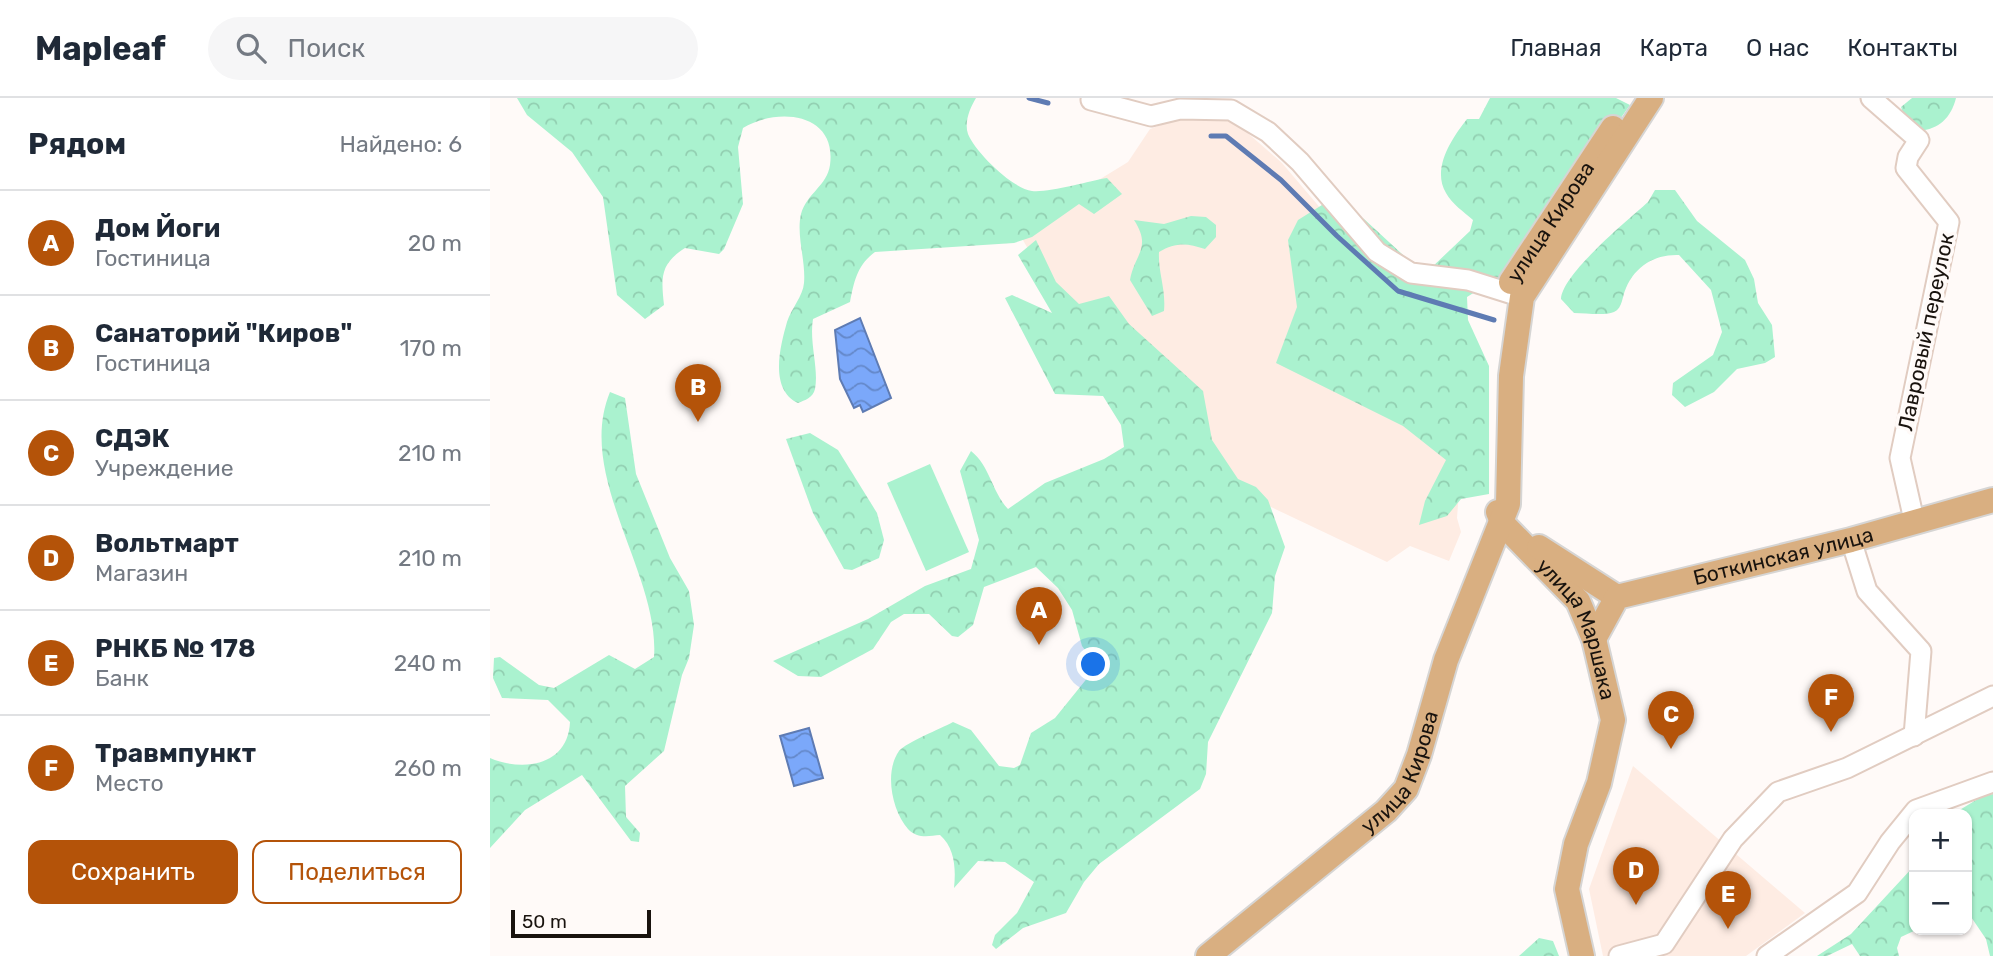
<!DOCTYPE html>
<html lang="ru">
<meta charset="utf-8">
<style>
body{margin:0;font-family:Rubik,sans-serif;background:#f6f6f7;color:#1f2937}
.controls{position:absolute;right:21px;bottom:21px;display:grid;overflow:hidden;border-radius:14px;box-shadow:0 2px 5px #0004}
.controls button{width:63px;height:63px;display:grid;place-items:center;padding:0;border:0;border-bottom:2px solid #e0e1e3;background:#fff;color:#1f2937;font:35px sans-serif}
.scale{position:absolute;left:21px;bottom:18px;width:140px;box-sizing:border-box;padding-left:7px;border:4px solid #19130e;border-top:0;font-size:19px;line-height:24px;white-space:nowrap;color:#19130e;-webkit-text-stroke:5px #fffaf8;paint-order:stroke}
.you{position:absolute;left:604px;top:567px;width:24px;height:24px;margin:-18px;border:5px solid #fff;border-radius:50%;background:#1a73e8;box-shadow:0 0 0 10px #1a73e833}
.badge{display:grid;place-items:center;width:46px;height:46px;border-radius:50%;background:#b45309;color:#fff;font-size:23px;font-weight:700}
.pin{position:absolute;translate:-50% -58px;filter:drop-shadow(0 2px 4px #0008)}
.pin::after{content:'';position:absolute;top:37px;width:24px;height:21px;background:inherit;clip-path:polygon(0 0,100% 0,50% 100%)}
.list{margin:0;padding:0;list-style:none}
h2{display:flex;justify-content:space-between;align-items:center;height:91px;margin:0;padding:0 28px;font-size:30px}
h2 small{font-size:23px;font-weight:400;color:#747a83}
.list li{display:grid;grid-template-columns:46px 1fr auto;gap:21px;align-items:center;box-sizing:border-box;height:105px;padding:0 28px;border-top:2px solid #e0e1e3}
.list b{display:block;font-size:26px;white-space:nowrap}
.list p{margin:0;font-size:23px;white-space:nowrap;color:#747a83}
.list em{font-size:23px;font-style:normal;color:#747a83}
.actions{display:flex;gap:14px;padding:21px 28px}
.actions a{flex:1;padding:16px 0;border:2px solid #b45309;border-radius:14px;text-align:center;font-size:24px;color:#b45309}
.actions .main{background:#b45309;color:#fff}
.icon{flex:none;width:38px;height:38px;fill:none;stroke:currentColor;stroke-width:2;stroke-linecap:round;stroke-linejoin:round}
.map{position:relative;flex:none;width:1503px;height:858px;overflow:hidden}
header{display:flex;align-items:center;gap:42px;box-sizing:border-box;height:98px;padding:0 35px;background:#fff;border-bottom:2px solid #e0e1e3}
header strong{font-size:33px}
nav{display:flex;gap:38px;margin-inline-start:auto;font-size:24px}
.search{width:490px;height:63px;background:#f6f6f7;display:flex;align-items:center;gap:18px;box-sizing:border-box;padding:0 24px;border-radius:38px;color:#747a83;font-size:26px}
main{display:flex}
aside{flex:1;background:#fff}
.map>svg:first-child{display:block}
.built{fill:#feece3}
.forest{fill:url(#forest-crowns)}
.park{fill:#aaf2cf}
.water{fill:url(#water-waves);stroke:#5e7bb3;stroke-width:2}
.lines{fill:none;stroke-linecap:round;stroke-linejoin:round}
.stream{stroke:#5e7bb3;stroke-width:5}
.minor-casing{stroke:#e1ccc1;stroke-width:23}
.major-casing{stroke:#d6d5d4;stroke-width:28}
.minor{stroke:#fff;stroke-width:19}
.major{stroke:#d9af81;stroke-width:24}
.labels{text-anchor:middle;stroke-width:7;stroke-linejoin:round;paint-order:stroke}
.street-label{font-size:21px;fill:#19130e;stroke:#fffaf8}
</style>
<header>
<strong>Mapleaf</strong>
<div class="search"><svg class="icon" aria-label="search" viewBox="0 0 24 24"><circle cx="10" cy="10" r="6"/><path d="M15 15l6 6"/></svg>Поиск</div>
<nav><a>Главная</a><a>Карта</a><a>О нас</a><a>Контакты</a></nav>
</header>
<main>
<aside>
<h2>Рядом<small>Найдено: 6</small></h2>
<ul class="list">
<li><span class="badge">A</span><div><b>Дом Йоги</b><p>Гостиница</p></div><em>20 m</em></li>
<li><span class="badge">B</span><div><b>Санаторий &quot;Киров&quot;</b><p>Гостиница</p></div><em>170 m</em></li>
<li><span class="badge">C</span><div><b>СДЭК</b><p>Учреждение</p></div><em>210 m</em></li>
<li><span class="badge">D</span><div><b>Вольтмарт</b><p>Магазин</p></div><em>210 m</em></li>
<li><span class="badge">E</span><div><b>РНКБ № 178</b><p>Банк</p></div><em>240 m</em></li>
<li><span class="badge">F</span><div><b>Травмпункт</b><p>Место</p></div><em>260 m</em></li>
</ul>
<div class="actions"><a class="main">Сохранить</a><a>Поделиться</a></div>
</aside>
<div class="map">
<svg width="1503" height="858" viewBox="0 0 1503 858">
<defs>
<pattern id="forest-crowns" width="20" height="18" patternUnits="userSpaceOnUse" patternTransform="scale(1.75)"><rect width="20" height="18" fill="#aaf2cf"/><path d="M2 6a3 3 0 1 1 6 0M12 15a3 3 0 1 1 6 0" fill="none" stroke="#92cfb1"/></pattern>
<pattern id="water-waves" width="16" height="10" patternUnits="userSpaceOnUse" patternTransform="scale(1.75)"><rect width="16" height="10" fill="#7ba8fa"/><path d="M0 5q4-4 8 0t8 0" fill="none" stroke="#6488c9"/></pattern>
</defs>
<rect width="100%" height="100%" fill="#fffaf8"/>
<g class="built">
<path d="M738,18L792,65L872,159L971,367L967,420L971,434L959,463L920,448L897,464L726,383L599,255L527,132L638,64L660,31L693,19Z"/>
<path d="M1143,668L1315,815L1256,858H1113L1099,791Z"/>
</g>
<g class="forest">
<path d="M27,0H486C480,10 474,24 478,36C485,54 523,91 542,93C558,95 599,83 617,80L632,96L604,116L589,106L542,139L524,145L385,154C367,167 364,184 360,204L323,221C319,244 329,271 325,291C323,300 315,302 308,305C279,291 290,249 297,224C301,211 313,198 314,185C316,163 306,137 311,116C317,95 337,88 340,67C347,14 287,9 253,30L248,49L253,106L234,151L229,156L195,150C170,166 171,179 174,207L155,221L127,197L113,99L82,54L37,17Z"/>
<path d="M1000,0H1126L1140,7L1065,113L1012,177L977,199L978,222L999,268V396L971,401L957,418L929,427L935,403L956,362L913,328L786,265L807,209L798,142L808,122L840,102L874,121L925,168L940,171L980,133L983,122C974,114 962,106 956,95C941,70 963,39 977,21H989Z"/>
<path d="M1422,0H1466C1461,20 1449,31 1429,33L1417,25L1411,9Z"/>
<path d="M1165,92H1185L1207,123L1255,162L1264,181L1268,205L1282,227L1285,259L1275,265L1247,271L1224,294L1195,309L1182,297L1183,285L1223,257L1232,234L1221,192L1189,157C1166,156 1146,167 1136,190C1132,198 1133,210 1124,214C1114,218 1096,215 1084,215L1071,201C1072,176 1138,122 1158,104Z"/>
<path d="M701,118L716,119L726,127V139L715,151C697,145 686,144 669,154C668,175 676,190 674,213L662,218L640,182C645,155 662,150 644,122L674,126Z"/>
<path d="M546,142L566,184L589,206L619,198L639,226L713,293L722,342L748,381L766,389L778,402L795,449L785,478L782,515L718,644L716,676L710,691L609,766L594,784L576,815L533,830L506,851L502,847L505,837L527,815L544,784L515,764L488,763L464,790C466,771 465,750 450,737C439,738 427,741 418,731C402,713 394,674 409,653C417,644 450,631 463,624L481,632L509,668L524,670L530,667L541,635L565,620L607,568L592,548L582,512L568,490L546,469L494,489L483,527L468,539L462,538L439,516H414L401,524L383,551L331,579L308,578L283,563L378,521L435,488L481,471L489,442L470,373L481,353C500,368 501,392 518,411L555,385L614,361L634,349L631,327L613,298L565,296L515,200L522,197L562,215L528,157Z"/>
<path d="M120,294L135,300L146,376L180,460L199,493L204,527L199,560L192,577L174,653L135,688L136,719L150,735L149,744L141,743L92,677L35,712L0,750V660C33,674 78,668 80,624L58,602L12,600L3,580L4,560L10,559L49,587L64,590L119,557L145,571L164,559C170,476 85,378 120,294Z"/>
<path d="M320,335L348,352L387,415L394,442L389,460L362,472L354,471L323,415L296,341Z"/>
<path d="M1503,696V858H1500L1496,841L1477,813V716H1463L1491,699Z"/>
<path d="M1424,743L1426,832L1411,839L1407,850L1409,858H1370L1362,846L1337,858H1327L1361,836L1424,768L1422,744Z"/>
<path d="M1049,840L1063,843L1069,858H1029Z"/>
</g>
<path class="park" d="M440,366L479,454L436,473L397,385Z"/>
<g class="water">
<path d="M370,220L401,300L373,314L370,307L364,310L350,281L345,232Z"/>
<path d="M319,630L333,680L304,688L290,638Z"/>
</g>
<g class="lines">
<g class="stream">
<path d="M539,0L558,5"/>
<path d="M721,38H736L791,82L847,138L908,193L1004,222"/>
</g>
<g class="minor-casing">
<g id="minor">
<path d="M1381,0L1429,42L1418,59L1416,70L1459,124L1410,360L1424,422"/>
<path d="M601,2L661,18L690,11L741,12L778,34L810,64L887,154L921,175L978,182L1032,199"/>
<path d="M1361,442L1377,493L1431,553L1424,638"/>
<path d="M1129,858L1174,846L1243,741L1288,694L1357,670L1503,598"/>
<path d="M1277,858L1367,795L1400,744L1426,712L1503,684"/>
</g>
</g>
<g class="major-casing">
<g id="major">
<path id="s1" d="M1021,184L1123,30"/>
<path id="s2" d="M1008,414L1013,426L1088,503L1104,541L1123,622L1109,685L1086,746L1077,791L1092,858"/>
<path d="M1049,449L1127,499"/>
<path id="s3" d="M1104,541L1127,499L1361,442L1503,402"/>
<path id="s4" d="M718,858L896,713L916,691L929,657L956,562L1018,406L1021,278L1032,199L1161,0"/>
</g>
</g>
<use href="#minor" class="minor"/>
<use href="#major" class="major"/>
</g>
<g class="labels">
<g class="street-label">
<text dy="7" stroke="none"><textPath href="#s1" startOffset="72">улица Кирова</textPath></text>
<text transform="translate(1436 234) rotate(-78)" y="7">Лавровый переулок</text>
<text dy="7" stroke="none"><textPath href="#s3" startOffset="219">Боткинская улица</textPath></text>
<text dy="7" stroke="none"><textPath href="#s2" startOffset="145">улица Маршака</textPath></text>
<text dy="7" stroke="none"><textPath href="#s4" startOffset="271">улица Кирова</textPath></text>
</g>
</g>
</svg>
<div class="controls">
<button>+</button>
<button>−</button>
</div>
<div class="scale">50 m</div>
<div class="you"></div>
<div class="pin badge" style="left:549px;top:547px">A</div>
<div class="pin badge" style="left:208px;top:324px">B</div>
<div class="pin badge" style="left:1181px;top:651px">C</div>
<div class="pin badge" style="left:1146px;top:807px">D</div>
<div class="pin badge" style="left:1238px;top:831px">E</div>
<div class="pin badge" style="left:1341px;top:634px">F</div>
</div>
</main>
